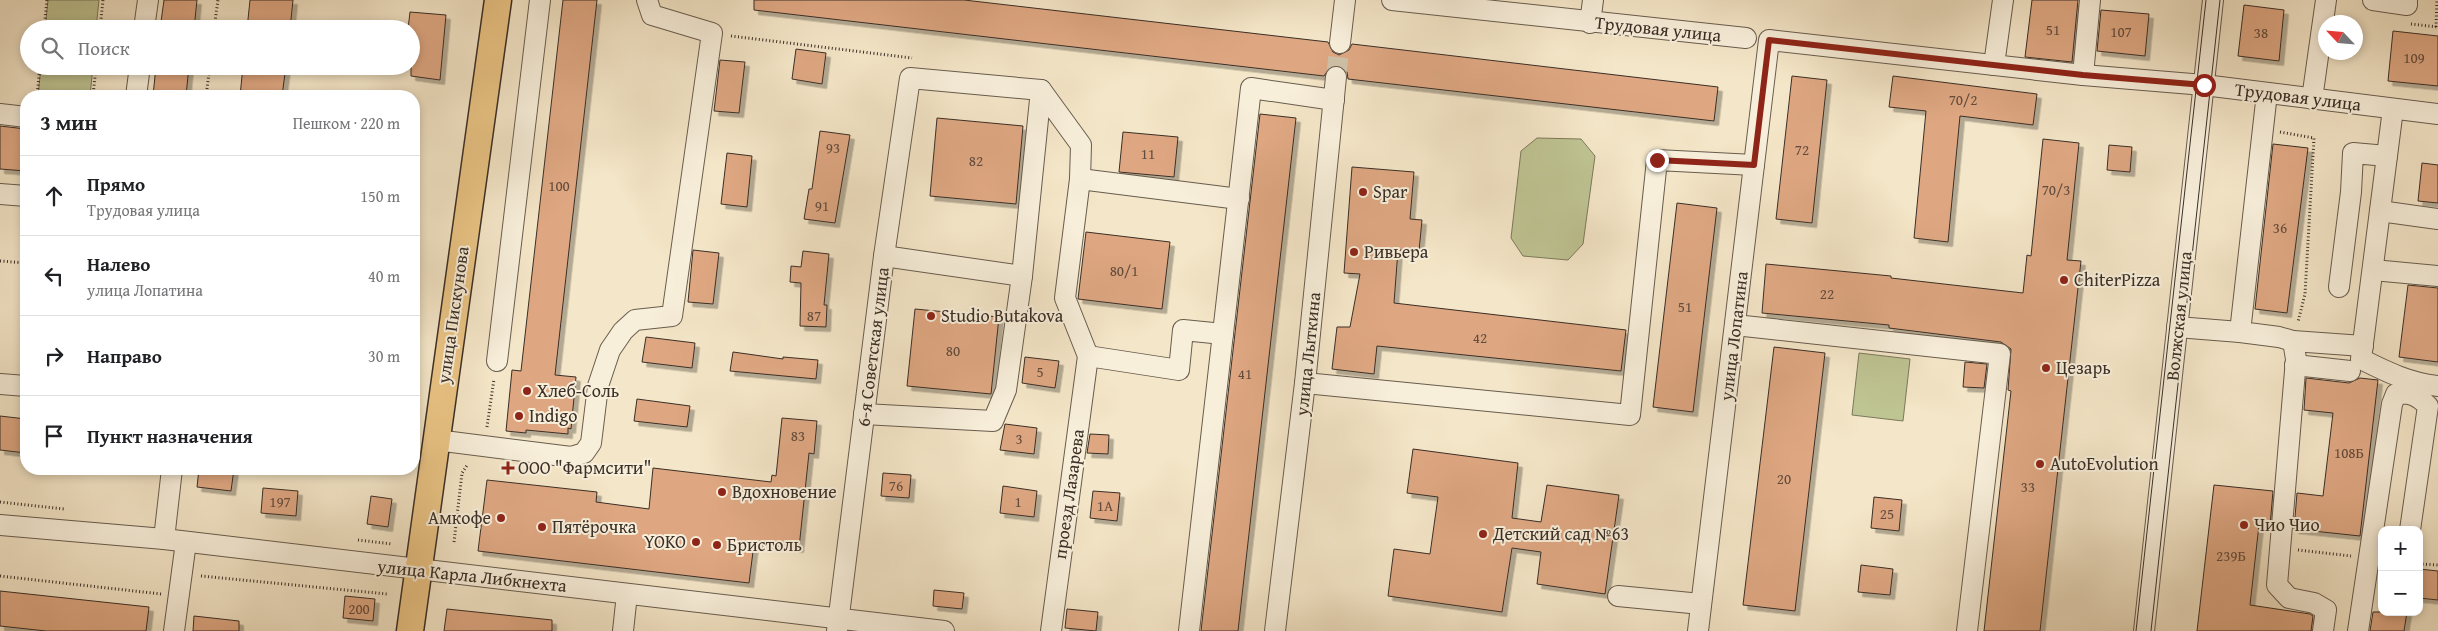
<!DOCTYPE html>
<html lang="ru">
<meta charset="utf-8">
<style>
body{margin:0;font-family:"Gentium Book Plus",serif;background:#f2f2f2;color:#202124}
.controls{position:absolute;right:15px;bottom:15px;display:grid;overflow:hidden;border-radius:10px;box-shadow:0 2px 8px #0003}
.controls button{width:45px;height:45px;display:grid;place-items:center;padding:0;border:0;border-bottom:1px solid #e0e0e0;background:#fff;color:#202124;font:25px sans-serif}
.compass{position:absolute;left:2318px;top:15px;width:45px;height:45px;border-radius:50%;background:#fff;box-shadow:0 2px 8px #0003;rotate:296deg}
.stop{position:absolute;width:15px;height:15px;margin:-11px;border:4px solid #8f2418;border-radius:50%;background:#fff}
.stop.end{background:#8f2418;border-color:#fff;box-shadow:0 1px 5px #0008}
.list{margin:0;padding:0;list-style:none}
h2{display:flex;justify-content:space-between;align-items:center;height:65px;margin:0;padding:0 20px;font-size:21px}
h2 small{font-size:16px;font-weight:400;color:#757577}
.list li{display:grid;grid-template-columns:32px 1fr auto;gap:15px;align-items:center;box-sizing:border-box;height:80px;padding:0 20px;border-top:1px solid #e0e0e0}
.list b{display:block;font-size:19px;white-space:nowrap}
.list p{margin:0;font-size:16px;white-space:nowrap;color:#757577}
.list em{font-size:16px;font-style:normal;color:#757577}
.icon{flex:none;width:28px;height:28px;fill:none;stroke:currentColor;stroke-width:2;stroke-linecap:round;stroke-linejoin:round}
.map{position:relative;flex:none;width:2438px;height:631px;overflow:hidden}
.search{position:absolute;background:#fff;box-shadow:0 2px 8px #0003;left:20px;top:20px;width:400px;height:55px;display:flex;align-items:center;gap:12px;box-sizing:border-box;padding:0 18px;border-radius:28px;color:#757577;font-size:19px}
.panel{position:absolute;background:#fff;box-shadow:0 2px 8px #0003;left:20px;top:90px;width:400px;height:385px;border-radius:20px}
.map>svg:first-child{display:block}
.green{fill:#bfc493;stroke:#7c795c}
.building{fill:#dea782;stroke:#3a2e26;filter:url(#shadow)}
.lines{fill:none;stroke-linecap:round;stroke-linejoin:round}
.minor-tunnel{stroke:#cfc1a8;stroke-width:20;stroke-dasharray:20 10;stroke-linecap:butt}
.minor-casing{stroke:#685c4e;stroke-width:22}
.major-casing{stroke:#3a2e26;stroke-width:29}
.path{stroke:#3a2e26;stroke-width:3;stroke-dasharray:1 2.5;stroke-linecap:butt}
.minor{stroke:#f8efdb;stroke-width:20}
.major{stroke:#eac384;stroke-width:26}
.tram{stroke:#3a2e26;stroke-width:1}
.route{stroke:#8f2418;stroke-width:6}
.poi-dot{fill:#8f2418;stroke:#f8efdb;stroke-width:2}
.labels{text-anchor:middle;stroke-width:4;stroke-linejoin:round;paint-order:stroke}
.number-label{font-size:15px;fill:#634c3d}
.street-label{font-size:18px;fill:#3a2e26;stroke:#f8efdb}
.poi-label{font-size:18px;fill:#3a2e26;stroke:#f8efdb;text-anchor:start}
</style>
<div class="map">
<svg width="2438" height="631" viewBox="0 0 2438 631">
<defs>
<filter id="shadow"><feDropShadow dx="4.5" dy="4.5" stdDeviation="0" flood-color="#0004"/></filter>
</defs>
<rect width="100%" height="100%" fill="#f4e6c8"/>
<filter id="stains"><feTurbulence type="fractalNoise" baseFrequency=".004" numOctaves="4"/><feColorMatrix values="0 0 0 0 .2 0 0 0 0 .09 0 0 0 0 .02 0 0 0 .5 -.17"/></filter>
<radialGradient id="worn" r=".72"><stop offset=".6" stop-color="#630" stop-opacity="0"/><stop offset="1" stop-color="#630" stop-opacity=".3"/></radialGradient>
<g class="green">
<path d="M48,0H99L96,29H45Z"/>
<path d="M41,66H93L90,96H38Z"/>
<path d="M1537,138L1581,139L1595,156L1583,244L1568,260L1523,256L1511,238L1521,151Z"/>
<path d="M1859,353L1910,359L1903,421L1852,415Z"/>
</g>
<g class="building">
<path d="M164,0H197L194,29H160Z"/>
<path d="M250,0H293L290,29H247Z"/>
<path d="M563,0H597L555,375L576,377L571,429L568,428V434L526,430V433L506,431L512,370L521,371Z"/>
<path d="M754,0H964L1328,42L1333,52L1339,55L1349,50L1352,44L1718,87L1714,121L1348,79L1347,72L1338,65L1331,66L1324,76L754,10Z"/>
<path d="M2032,0H2078L2072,62L2025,57Z"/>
<path d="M2244,5L2284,10L2279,61L2238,56Z"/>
<path d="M2101,10L2149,14L2145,56L2097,51Z"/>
<path d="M410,12L446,15L440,80L411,76V29H408Z"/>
<path d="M2393,31L2438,36V86L2388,81Z"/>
<path d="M796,49L826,53L822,84L792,79Z"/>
<path d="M720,60L745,62L739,113L714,111Z"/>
<path d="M156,66H189L186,96H153Z"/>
<path d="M243,66H286L282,96H240Z"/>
<path d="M1792,76L1827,80L1812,223L1776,219Z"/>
<path d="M1893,76L2037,94L2033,125L1960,116L1948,242L1914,238L1926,111L1889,107Z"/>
<path d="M1260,114L1296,118L1238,631H1201Z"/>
<path d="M937,118L1023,126L1016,204L930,196Z"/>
<path d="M0,126L26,129V171L0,169Z"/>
<path d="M820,131L850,135L835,223L804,219L809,189H812Z"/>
<path d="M1123,132L1178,137L1174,177L1119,172Z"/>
<path d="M2043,139L2079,143L2067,260L2081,261L2040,631H1984L2011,391L2008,390L2011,349L2001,342L1889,328V325L1762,313L1766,264L1891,276V278L2023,293L2027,255L2031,256Z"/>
<path d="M2273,144L2308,148L2287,313L2255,309Z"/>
<path d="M2109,145L2132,147L2130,172L2107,170Z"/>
<path d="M727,153L752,156L747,207L721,204Z"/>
<path d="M2422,163L2438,165V203L2418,201Z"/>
<path d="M1352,167L1414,172L1410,219L1422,220L1419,251L1398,250L1394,303L1626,330L1621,371L1377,346L1374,374L1332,369L1337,327H1350L1360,274L1344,273Z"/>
<path d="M1677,203L1717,208L1693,412L1653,407Z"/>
<path d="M1086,232L1170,242L1162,309L1078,299Z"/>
<path d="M693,250L719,253L713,304L688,302Z"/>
<path d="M803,251L829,254L824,305H827L826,327L800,326L801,283L790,282L791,266L801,267Z"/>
<path d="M2408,285L2438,288V362L2399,357Z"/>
<path d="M915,309L999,317L991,394L907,386Z"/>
<path d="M646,337L695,343L692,368L642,362Z"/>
<path d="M1774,347L1825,353L1795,611L1743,605Z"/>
<path d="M733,352L783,359V357L818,360L816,379L730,371Z"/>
<path d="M1025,357L1059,361L1055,388L1022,383Z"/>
<path d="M1965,362L1987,364L1984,388L1963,387Z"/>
<path d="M2306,378L2349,383L2360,378L2378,380L2360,536L2294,529L2297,493L2323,496L2333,413L2304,410Z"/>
<path d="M637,399L690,406L687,427L634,421Z"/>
<path d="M0,416L26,419V453L0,450Z"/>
<path d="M782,418L817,421L814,454L809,453L799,548L754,544L749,583L478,551L487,480L597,492L596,502L649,509L653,468L771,482L772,475L776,476Z"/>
<path d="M1005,424L1037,428L1034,454L1000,450Z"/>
<path d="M1090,434L1109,435L1108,454L1087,453Z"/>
<path d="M1413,449L1518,463L1512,518L1541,522L1547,485L1619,495L1605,594L1537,584L1541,552L1512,548L1502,612L1388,596L1394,549L1430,554L1438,497L1407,493Z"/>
<path d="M199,469H234L231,491L197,487Z"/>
<path d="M883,473L911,475L909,498L881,496Z"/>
<path d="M2214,485L2273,491L2270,526L2259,525L2250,605L2310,614L2313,616L2311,631H2197Z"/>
<path d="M1003,486L1037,491L1034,517L1000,513Z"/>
<path d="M263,488L298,491L296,516L261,513Z"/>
<path d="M1093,491L1120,493L1117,521L1090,518Z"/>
<path d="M371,496L392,499L388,527L367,524Z"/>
<path d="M1874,497L1902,500L1899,531L1871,528Z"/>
<path d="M1861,565L1893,569L1890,595L1858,592Z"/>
<path d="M2419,569L2438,571V600L2419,598Z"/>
<path d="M934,590L964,593L962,609L933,606Z"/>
<path d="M0,591L149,607L146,631H46L0,626Z"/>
<path d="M345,596L375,599L373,621L343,618Z"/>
<path d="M447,609L552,620V631H444Z"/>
<path d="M1067,609L1098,612L1096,631L1065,628Z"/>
<path d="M2373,612H2407L2404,631H2370Z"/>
<path d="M194,616L239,621V631H193Z"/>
</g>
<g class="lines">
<path class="minor-tunnel" d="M1336,77L1340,43"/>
<g class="minor-casing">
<g id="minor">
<path d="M1392,0L1746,38"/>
<path d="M2373,0L2407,5V0"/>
<path d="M1590,23L1593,0"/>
<path d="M144,29L148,0"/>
<path d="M1340,43L1345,0"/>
<path d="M1994,65L2003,0"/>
<path d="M2083,75L2090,0"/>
<path d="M2267,93L2240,332L2279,337L2293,341L2296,359L2277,585L2289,598L2314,603L2326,610L2323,631"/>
<path d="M136,96L140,66"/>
<path d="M2312,99L2326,0"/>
<path d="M2393,109L2361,359C2387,372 2409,383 2438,386"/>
<path d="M0,114L26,117"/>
<path d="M0,194L26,196"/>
<path d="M2380,211L2438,219"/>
<path d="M884,256L1022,276"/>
<path d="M2373,270L2438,276"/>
<path d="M2339,287L2351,192L2353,153L2387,156"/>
<path d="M1735,325L2000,354L1967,631"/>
<path d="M2177,327L2240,332"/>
<path d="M2293,341L2363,346"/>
<path d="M1088,356L1179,370L1183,330L1223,334"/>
<path d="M497,361L540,0"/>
<path d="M2295,365L2350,371"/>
<path d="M1305,383L1630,415L1657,160L1754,165"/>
<path d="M0,384L26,386"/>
<path d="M864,414L993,421L1006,390L1022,276L1041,90L1081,145L1080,179"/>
<path d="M436,440L571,457L584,453L591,443L598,386L610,350L623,331L635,320L672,316L712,33L652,15L647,0"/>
<path d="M0,525L164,539L944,631"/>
<path d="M164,539L172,469"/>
<path d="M1618,596L1701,604"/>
<path d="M174,631L186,542"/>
<path d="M623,631L627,594"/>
<path d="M837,631L884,256L910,78L1041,90"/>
<path d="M1051,631L1088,356L1065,298L1080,179L1239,199"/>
<path d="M1189,631L1251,88L1334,100"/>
<path d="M1275,631L1305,383L1336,77"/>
<path d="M1698,631L1769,40L2083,75L2204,85L2438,114"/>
<path d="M2144,631L2213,0"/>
<path d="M2358,631L2392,404L2396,394C2411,392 2418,396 2428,406L2410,530"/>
</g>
</g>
<g class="major-casing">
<path id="major" d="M410,631L498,0"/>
</g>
<g class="path">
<path d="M2411,24L2438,27"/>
<path d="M2436,27L2437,0"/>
<path d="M44,29L47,0"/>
<path d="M100,29L103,0"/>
<path d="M214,29L218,0"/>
<path d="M731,36L912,58"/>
<path d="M37,96L40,66"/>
<path d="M93,96L96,66"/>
<path d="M206,96L210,66"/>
<path d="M2280,132L2314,138L2305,294L2298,322"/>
<path d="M0,261L26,263"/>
<path d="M487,427L494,379"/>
<path d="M0,502L64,509"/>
<path d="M358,540L392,544"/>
<path d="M454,542L462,473L468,464"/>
<path d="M2298,550L2351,556"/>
<path d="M2419,564L2438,565"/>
<path d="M0,576L161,594"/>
<path d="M201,576L387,594"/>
</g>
<use href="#minor" class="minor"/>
<use href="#major" class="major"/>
<g class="tram">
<path d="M2136,631L2206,0"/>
<path d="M2151,631L2220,0"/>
</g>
</g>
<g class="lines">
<path class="route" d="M1657,160L1754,165L1769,40L2083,75L2204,85"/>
</g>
<g class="poi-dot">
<circle cx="1363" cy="192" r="5"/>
<circle cx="1354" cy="252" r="5"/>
<circle cx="2064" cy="280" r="5"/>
<circle cx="931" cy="316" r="5"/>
<circle cx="2046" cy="368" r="5"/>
<circle cx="527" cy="391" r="5"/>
<circle cx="519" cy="416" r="5"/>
<circle cx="2040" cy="464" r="5"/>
<path d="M505.5 460.5h5v5h5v5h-5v5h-5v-5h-5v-5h5z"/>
<circle cx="722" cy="492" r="5"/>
<circle cx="501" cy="518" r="5"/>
<circle cx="2244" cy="525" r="5"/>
<circle cx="542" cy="527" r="5"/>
<circle cx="1483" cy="534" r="5"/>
<circle cx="696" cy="542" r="5"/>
<circle cx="717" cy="545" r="5"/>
</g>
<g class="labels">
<g class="number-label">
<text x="2053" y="35">51</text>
<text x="2121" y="37">107</text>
<text x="2261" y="38">38</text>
<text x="2414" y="63">109</text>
<text x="1963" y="105">70/2</text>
<text x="833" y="153">93</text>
<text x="1802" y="155">72</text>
<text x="1148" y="159">11</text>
<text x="976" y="166">82</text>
<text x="559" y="191">100</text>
<text x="2056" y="195">70/3</text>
<text x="822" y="211">91</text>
<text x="2280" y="233">36</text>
<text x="1124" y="276">80/1</text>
<text x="1827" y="299">22</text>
<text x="1685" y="312">51</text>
<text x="814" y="321">87</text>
<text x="1480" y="343">42</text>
<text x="953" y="356">80</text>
<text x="1040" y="377">5</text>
<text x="1245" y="379">41</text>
<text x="798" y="441">83</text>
<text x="1019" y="444">3</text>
<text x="2349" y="458">108Б</text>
<text x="1784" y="484">20</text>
<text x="896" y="491">76</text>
<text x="2028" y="492">33</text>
<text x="280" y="507">197</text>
<text x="1018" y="507">1</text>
<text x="1105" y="511">1А</text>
<text x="1887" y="519">25</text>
<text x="2231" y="561">239Б</text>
<text x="359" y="614">200</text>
</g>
<g class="street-label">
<text transform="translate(1658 29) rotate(6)" y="6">Трудовая улица</text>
<text transform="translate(2298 97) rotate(7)" y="6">Трудовая улица</text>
<text transform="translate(453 315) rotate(-82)" y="6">улица Пискунова</text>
<text transform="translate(2179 316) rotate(-84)" y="6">Волжская улица</text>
<text transform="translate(1734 336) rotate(-83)" y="6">улица Лопатина</text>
<text transform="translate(873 347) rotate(-83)" y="6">6-я Советская улица</text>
<text transform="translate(1308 354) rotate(-84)" y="6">улица Лыткина</text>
<text transform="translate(1069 494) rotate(-82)" y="6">проезд Лазарева</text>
<text transform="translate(472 576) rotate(6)" y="6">улица Карла Либкнехта</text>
</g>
<g class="poi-label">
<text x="1373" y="198">Spar</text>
<text x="1364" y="258">Ривьера</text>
<text x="2074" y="286">ChiterPizza</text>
<text x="941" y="322">Studio Butakova</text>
<text x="2056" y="374">Цезарь</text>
<text x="537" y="397">Хлеб-Соль</text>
<text x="529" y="422">Indigo</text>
<text x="2050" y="470">AutoEvolution</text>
<text x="518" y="474">ООО "Фармсити"</text>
<text x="732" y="498">Вдохновение</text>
<text x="491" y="524" text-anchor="end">Амкофе</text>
<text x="2254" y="531">Чио Чио</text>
<text x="552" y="533">Пятёрочка</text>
<text x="1493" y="540">Детский сад №63</text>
<text x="686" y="548" text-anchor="end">YOKO</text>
<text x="727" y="551">Бристоль</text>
</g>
</g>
<rect width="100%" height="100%" filter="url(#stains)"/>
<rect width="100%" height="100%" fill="url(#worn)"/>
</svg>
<div class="controls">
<button>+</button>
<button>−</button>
</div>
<svg class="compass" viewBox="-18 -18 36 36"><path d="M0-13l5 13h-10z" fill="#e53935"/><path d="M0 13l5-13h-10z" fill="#757577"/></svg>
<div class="stop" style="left:2204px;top:85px"></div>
<div class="stop end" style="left:1657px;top:160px"></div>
<div class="search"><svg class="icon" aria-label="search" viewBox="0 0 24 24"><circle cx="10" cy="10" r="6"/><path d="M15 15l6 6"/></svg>Поиск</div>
<section class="panel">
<h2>3 мин<small>Пешком · 220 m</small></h2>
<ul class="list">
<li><svg class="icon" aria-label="ahead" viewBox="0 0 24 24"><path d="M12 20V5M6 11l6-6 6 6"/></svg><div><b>Прямо</b><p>Трудовая улица</p></div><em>150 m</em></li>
<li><svg class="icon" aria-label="left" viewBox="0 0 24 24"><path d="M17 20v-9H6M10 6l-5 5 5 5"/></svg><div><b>Налево</b><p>улица Лопатина</p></div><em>40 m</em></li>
<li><svg class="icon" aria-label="right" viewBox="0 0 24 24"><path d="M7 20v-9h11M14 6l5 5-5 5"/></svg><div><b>Направо</b></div><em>30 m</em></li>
<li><svg class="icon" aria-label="arrive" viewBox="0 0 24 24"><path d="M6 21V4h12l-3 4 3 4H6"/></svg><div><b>Пункт назначения</b></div></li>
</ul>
</section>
</div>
